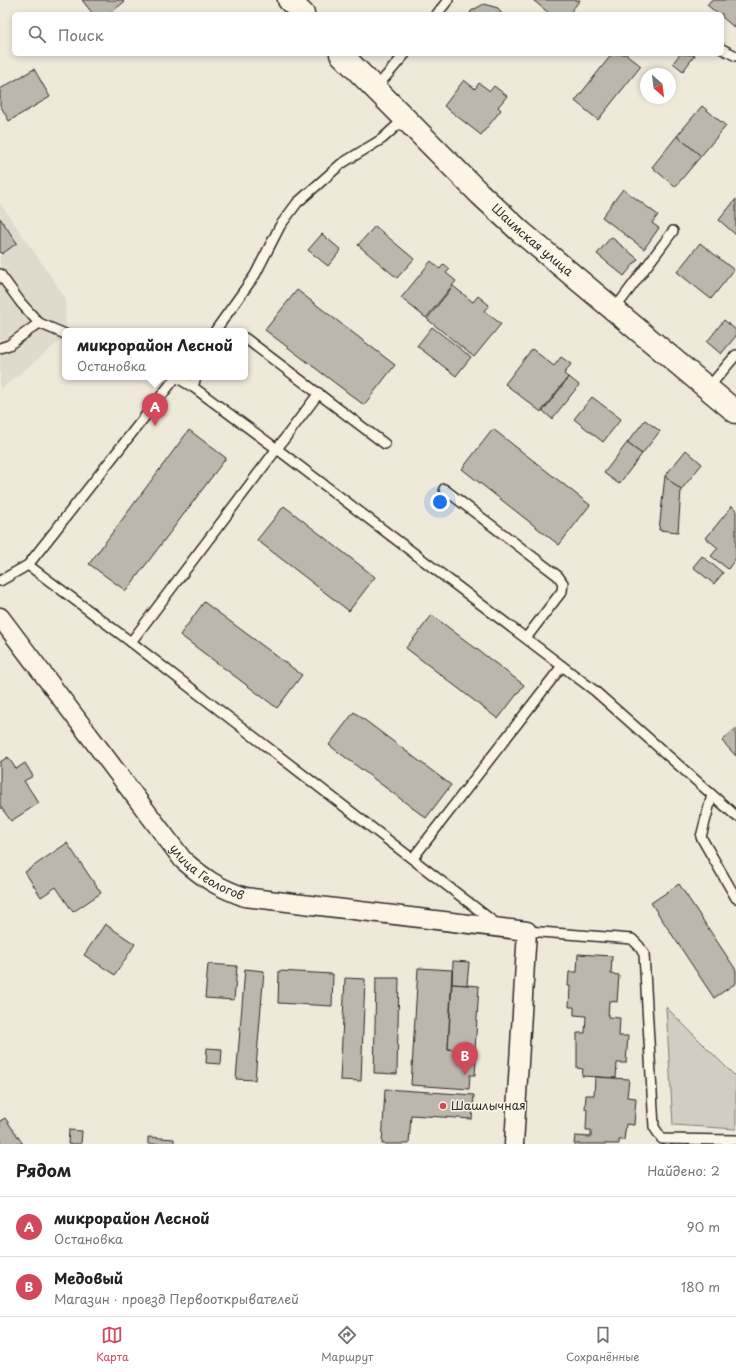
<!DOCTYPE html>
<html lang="ru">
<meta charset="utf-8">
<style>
body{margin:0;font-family:"Playpen Sans",sans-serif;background:#f6f6f6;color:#222}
.compass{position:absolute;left:640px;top:68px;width:36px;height:36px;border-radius:50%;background:#fff;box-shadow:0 2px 6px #0003;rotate:152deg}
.you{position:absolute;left:440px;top:502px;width:14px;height:14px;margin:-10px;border:3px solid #fff;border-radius:50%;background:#1a73e8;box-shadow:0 0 0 6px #1a73e833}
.badge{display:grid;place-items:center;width:26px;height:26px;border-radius:50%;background:#d1495b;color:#fff;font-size:13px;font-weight:700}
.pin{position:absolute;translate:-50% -33px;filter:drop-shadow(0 1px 2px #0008)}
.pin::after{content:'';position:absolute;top:21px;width:14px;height:12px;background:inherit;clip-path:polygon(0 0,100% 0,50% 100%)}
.popup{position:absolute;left:62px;top:328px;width:186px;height:52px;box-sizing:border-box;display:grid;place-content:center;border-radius:6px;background:#fff;filter:drop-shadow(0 1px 3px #0005);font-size:13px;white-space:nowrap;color:#767676}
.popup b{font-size:15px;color:#222}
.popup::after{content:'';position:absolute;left:50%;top:100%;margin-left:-8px;border:8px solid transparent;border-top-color:#fff}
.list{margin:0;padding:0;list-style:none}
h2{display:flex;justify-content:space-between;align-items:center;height:52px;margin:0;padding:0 16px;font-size:17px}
h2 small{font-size:13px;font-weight:400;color:#767676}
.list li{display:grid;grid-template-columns:26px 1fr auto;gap:12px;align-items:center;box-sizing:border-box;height:60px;padding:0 16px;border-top:1px solid #e0e0e0}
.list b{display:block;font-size:15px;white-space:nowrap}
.list p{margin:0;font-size:13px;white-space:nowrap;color:#767676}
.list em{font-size:13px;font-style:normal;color:#767676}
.icon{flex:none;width:22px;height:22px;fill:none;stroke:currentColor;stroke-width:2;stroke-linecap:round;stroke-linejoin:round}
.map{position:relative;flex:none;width:736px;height:1144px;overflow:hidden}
.search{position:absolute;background:#fff;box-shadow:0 2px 6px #0003;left:12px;right:12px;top:12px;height:44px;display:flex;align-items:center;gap:10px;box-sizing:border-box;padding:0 14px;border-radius:6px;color:#767676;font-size:15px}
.sheet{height:172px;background:#fff}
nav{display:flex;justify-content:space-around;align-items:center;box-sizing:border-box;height:56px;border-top:1px solid #e0e0e0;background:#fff;font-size:11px;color:#767676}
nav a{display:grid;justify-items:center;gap:2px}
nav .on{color:#d1495b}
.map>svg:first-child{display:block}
.built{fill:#e0dacc}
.green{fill:#d2cdc0;stroke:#7e7c76}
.building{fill:#bcb7ac;stroke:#2b2b2b}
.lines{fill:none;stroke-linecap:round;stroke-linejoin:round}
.service-casing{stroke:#2b2b2b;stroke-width:12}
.minor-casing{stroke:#2b2b2b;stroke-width:21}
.secondary-casing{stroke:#2b2b2b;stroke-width:25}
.service{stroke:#fcf5e5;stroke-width:9}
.minor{stroke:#fcf5e5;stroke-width:18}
.secondary{stroke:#fcf5e5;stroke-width:22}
.poi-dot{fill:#d1495b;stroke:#fcf5e5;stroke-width:1.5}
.labels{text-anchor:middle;stroke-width:3;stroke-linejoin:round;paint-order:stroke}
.street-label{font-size:12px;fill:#2b2b2b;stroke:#fcf5e5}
.poi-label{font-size:12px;fill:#2b2b2b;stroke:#fcf5e5;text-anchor:start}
</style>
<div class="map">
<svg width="736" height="1144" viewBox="0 0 736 1144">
<rect width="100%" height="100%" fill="#efe9da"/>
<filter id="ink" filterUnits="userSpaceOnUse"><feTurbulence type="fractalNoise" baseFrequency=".025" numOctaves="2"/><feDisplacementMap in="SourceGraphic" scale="8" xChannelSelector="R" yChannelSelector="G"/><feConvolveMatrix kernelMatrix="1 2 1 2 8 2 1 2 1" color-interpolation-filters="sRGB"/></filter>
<g filter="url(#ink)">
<path class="built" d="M0,203L65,297L66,331L65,337L0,390Z"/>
<path class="green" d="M666,1007L736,1077V1129L673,1125Z"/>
<g class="building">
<path d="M82,0H122L124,2L109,14H93Z"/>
<path d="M533,0H580L569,14H550Z"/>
<path d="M711,0H736L735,28L722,17V14H718L707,5Z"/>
<path d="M484,4L498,8L502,14H470L471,11Z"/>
<path d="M612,54H626L641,66L598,120L575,101Z"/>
<path d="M680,54L695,55L683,71L673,63Z"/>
<path d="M34,69L50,97L9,121L0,105V89Z"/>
<path d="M464,80L475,89L479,83L490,91L494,86L507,96L498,107L501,110L481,135L444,106Z"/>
<path d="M702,106L726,126L701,156L677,136Z"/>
<path d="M677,136L701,156L675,187L652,167Z"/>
<path d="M623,189L658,215L652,223L659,228L644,249L602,217Z"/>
<path d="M736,199V235L719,220Z"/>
<path d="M0,218L17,243L2,254L0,252Z"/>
<path d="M375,226L414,259L397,278L358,245Z"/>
<path d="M322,234L341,250L328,266L308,250Z"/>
<path d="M611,237L638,259L624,276L597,254Z"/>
<path d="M700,243L734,270L711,299L677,272Z"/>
<path d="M431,261L440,269L444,264L450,269L446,273L456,281L426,318L401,298Z"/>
<path d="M453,286L473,302L478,296L489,305L484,311L501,324L474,357L427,319Z"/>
<path d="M297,290L395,365L364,405L265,330Z"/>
<path d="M724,320L736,330V336L721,354L707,342Z"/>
<path d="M432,327L471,357L456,376L417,346Z"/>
<path d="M532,349L554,366L561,357L571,364L564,374L568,377L541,412L505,384Z"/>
<path d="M569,377L579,385L552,419L543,411Z"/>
<path d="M592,397L621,419L603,442L574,419Z"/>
<path d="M645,420L660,431L642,454L627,443Z"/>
<path d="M493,429L590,505L559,545L462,469Z"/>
<path d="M189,430L226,458L126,591L89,564Z"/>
<path d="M627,443L642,454L619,484L604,473Z"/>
<path d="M686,450L702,464L681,490L665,476Z"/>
<path d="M665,476L681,490L678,532L659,530Z"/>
<path d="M284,506L375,577L349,611L257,540Z"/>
<path d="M732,506L736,510V558L728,569L711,556L718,548L706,538Z"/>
<path d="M702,556L723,573L714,584L693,567Z"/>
<path d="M204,602L302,675L277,708L180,635Z"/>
<path d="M432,615L524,685L498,719L406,648Z"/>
<path d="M354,712L451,785L426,818L329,745Z"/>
<path d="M736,728V756L722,741Z"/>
<path d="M8,757L16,769L25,763L33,776L24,781L39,803L11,821L0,806V762Z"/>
<path d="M67,843L101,893L73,912L56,887L41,897L25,872Z"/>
<path d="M679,884L736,970V983L714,998L651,903Z"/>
<path d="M105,924L135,944L115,975L84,955Z"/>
<path d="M578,954L612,956L611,974L619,975L617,1002L609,1001L608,1017L620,1018L619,1036H628L626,1063H617L616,1078L582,1076L583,1069L577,1068V1033H585L586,1016L574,1015V1007H569L570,986H568L569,972H577Z"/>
<path d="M453,961L469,962L467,985L452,984Z"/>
<path d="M208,964L237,966L234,1000L205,998Z"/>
<path d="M418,968L452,970L448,1049L471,1051V1060L476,1061L475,1075H470L469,1089L411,1085Z"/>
<path d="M245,969L264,971L255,1080L236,1079Z"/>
<path d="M279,971L333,974L332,1006L278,1003Z"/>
<path d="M345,978L365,979L361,1081L340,1080Z"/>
<path d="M376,978H399L397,1074L374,1073Z"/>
<path d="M452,984L479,986L475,1051L448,1049Z"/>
<path d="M207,1048L222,1049L221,1064L206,1063Z"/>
<path d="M595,1077L629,1079L627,1097L636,1098L634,1125L626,1124L624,1140H619V1144H574L575,1136L591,1137V1130H586L587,1109H585L586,1095H594Z"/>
<path d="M385,1089L474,1095L472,1119L411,1115L409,1144H382Z"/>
<path d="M5,1118L23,1144H0V1121Z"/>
<path d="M69,1130L82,1131L81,1144H68Z"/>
<path d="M148,1137L174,1139V1144H148Z"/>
</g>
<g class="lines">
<g class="service-casing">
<g id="service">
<path d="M437,14L448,0"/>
<path d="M722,49L736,56"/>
<path d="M375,89L405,54"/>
<path d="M0,274L21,303L39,323L65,334"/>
<path d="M614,310L673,231"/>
<path d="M215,331L255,275L280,226L297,203L341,164L382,139L404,119"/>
<path d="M245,338L385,444"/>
<path d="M0,348L9,345L39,323"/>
<path d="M193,387L196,377"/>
<path d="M708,388L736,355"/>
<path d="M444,489L558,576L563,583L562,591L526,638"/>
<path d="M28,565L131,642L319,393"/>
<path d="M0,581L28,565L176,377L193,387L277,449L595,691L736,816"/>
<path d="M131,642L498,925"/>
<path d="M712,795L701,837L736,898"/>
<path d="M413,858L562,666"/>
<path d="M527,931L632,939L639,946L644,954L654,1127L662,1139L736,1140"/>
</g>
</g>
<g class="minor-casing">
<g id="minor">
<path id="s1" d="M0,617L183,860C205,879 217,887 245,897L527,931L514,1144"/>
</g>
</g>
<g class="secondary-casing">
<g id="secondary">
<path d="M289,0L303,14"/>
<path id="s2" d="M341,54L480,194L521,232L736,412"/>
</g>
</g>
<use href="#service" class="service"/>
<use href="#minor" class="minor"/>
<use href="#secondary" class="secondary"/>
</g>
</g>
<circle class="poi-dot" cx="443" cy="1106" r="4"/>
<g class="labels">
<g class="street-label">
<text dy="4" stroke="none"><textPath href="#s2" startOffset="267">Шаимская улица</textPath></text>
<text dy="4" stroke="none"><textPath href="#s1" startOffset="331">улица Геологов</textPath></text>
</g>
<g class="poi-label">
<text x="451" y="1110">Шашлычная</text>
</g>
</g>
</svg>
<svg class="compass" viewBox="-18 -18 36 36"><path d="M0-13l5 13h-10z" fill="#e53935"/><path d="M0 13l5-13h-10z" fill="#767676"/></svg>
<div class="you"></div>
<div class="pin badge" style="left:155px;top:426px">A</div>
<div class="popup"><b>микрорайон Лесной</b>Остановка</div>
<div class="pin badge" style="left:465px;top:1075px">B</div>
<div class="search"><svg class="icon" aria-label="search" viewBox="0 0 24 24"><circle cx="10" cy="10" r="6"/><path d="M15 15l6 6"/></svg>Поиск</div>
</div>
<section class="sheet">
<h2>Рядом<small>Найдено: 2</small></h2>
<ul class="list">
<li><span class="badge">A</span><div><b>микрорайон Лесной</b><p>Остановка</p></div><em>90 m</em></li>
<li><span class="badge">B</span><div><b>Медовый</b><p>Магазин · проезд Первооткрывателей</p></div><em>180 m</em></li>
</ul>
</section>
<nav>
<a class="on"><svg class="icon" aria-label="map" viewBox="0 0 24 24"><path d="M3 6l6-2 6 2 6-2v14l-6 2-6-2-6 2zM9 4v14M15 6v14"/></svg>Карта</a>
<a><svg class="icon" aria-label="directions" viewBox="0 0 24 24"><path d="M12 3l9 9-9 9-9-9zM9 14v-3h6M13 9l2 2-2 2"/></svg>Маршрут</a>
<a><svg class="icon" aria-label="saved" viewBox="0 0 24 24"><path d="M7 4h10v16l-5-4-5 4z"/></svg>Сохранённые</a>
</nav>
